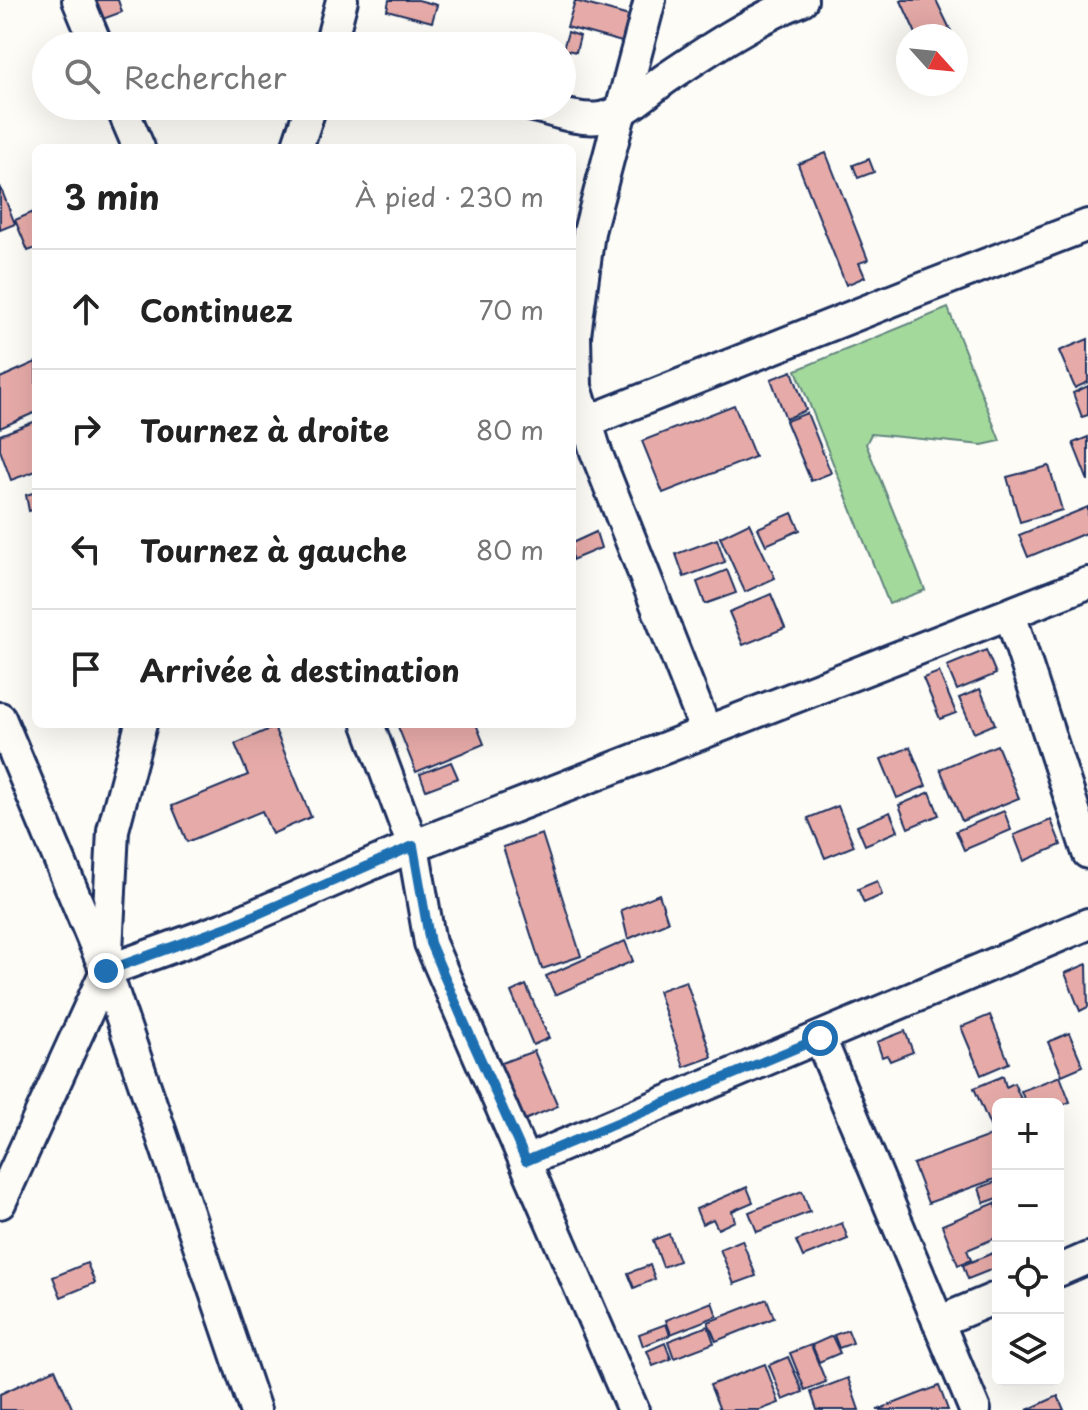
<!DOCTYPE html>
<html lang="fr">
<meta charset="utf-8">
<style>
body{margin:0;font-family:"Playpen Sans",sans-serif;background:#f6f6f6;color:#222}
.controls{position:absolute;right:24px;bottom:24px;display:grid;overflow:hidden;border-radius:12px;box-shadow:0 8px 32px #0002}
.controls button{width:72px;height:72px;display:grid;place-items:center;padding:0;border:0;border-bottom:2px solid #e0e0e0;background:#fff;color:#222;font:40px sans-serif}
.compass{position:absolute;left:896px;top:24px;width:72px;height:72px;border-radius:50%;background:#fff;box-shadow:0 8px 32px #0002;rotate:117deg}
.stop{position:absolute;width:24px;height:24px;margin:-18px;border:6px solid #1f6fb2;border-radius:50%;background:#fff}
.stop.end{background:#1f6fb2;border-color:#fff;box-shadow:0 2px 8px #0008}
.list{margin:0;padding:0;list-style:none}
h2{display:flex;justify-content:space-between;align-items:center;height:104px;margin:0;padding:0 32px;font-size:34px}
h2 small{font-size:26px;font-weight:400;color:#767676}
.list li{display:grid;grid-template-columns:52px 1fr auto;gap:24px;align-items:center;box-sizing:border-box;height:120px;padding:0 32px;border-top:2px solid #e0e0e0}
.list b{display:block;font-size:30px;white-space:nowrap}
.list em{font-size:26px;font-style:normal;color:#767676}
.icon{flex:none;width:44px;height:44px;fill:none;stroke:currentColor;stroke-width:2;stroke-linecap:round;stroke-linejoin:round}
.map{position:relative;flex:none;width:1088px;height:1410px;overflow:hidden}
.search{position:absolute;background:#fff;box-shadow:0 8px 32px #0002;left:32px;top:32px;width:544px;height:88px;display:flex;align-items:center;gap:20px;box-sizing:border-box;padding:0 28px;border-radius:44px;color:#767676;font-size:30px}
.panel{position:absolute;background:#fff;box-shadow:0 8px 32px #0002;left:32px;top:144px;width:544px;height:584px;border-radius:12px}
.map>svg:first-child{display:block}
.green{fill:#a4d99c;stroke:#60847d;stroke-width:2}
.building{fill:#e6aba8;stroke:#1b2f5e;stroke-width:2}
.lines{fill:none;stroke-linecap:round;stroke-linejoin:round}
.minor-casing{stroke:#1b2f5e;stroke-width:36}
.minor{stroke:#fdfcf7;stroke-width:30}
.route{stroke:#1f6fb2;stroke-width:10}
</style>
<div class="map">
<svg width="1088" height="1410" viewBox="0 0 1088 1410">
<rect width="100%" height="100%" fill="#fdfcf7"/>
<filter id="ink" filterUnits="userSpaceOnUse"><feTurbulence type="fractalNoise" baseFrequency=".0125" numOctaves="2"/><feDisplacementMap in="SourceGraphic" scale="16" xChannelSelector="R" yChannelSelector="G"/><feConvolveMatrix kernelMatrix="1 2 1 2 8 2 1 2 1" color-interpolation-filters="sRGB"/></filter>
<g filter="url(#ink)">
<path class="green" d="M948,308L1000,441L982,445L871,434L866,444L925,590L889,604L796,370Z"/>
<g class="building">
<path d="M93,0H118L122,12L100,20Z"/>
<path d="M389,0H418L437,5L432,22L387,10Z"/>
<path d="M903,0H936L951,31L941,36H917L901,1Z"/>
<path d="M575,1L629,16L622,42L567,27Z"/>
<path d="M568,32L580,36L576,52L563,49Z"/>
<path d="M826,153L868,260L859,263L865,277L846,285L798,164Z"/>
<path d="M869,159L874,172L858,178L853,165Z"/>
<path d="M0,186L15,224L0,230Z"/>
<path d="M36,211V248L28,251L15,220Z"/>
<path d="M1088,339V382L1075,388L1059,351Z"/>
<path d="M36,362V412L0,428V378Z"/>
<path d="M792,371L806,410L786,419L771,379Z"/>
<path d="M1088,386V415L1082,417L1073,393Z"/>
<path d="M734,405L755,457L663,493L642,441Z"/>
<path d="M807,413L831,473L811,481L786,421Z"/>
<path d="M36,421V471L11,480L0,450V435Z"/>
<path d="M1088,437V481L1073,443Z"/>
<path d="M1049,466L1062,510L1020,522L1007,477Z"/>
<path d="M36,492V509L29,511L26,495Z"/>
<path d="M1088,507V532L1028,557L1019,535Z"/>
<path d="M792,513L800,530L766,545L758,528Z"/>
<path d="M749,523L775,578L745,592L720,537Z"/>
<path d="M596,532L601,548L572,560V543Z"/>
<path d="M717,539L725,562L684,577L676,554Z"/>
<path d="M727,570L736,593L705,604L697,582Z"/>
<path d="M771,594L785,628L743,645L729,612Z"/>
<path d="M986,650L996,674L957,690L947,666Z"/>
<path d="M939,672L956,713L940,719L923,678Z"/>
<path d="M980,689L995,724L974,733L959,698Z"/>
<path d="M397,724H476L484,744L416,772Z"/>
<path d="M274,727L311,817L272,834L262,811L187,842L172,806L248,775L235,744Z"/>
<path d="M997,745L1019,798L962,821L940,769Z"/>
<path d="M910,747L926,786L897,798L881,759Z"/>
<path d="M451,762L458,778L426,790L420,774Z"/>
<path d="M930,792L939,815L908,828L899,805Z"/>
<path d="M838,806L854,846L825,858L808,818Z"/>
<path d="M1004,811L1011,830L964,850L956,831Z"/>
<path d="M890,812L898,831L865,845L857,826Z"/>
<path d="M1051,820L1061,845L1024,861L1014,835Z"/>
<path d="M542,834L581,956L542,969L503,847Z"/>
<path d="M877,881L882,895L864,903L858,889Z"/>
<path d="M659,894L668,922L628,939L621,910Z"/>
<path d="M625,941L633,961L555,995L546,976Z"/>
<path d="M1087,964L1088,1007L1080,1011L1065,973Z"/>
<path d="M686,981L712,1057L684,1067L658,991Z"/>
<path d="M526,985L549,1038L533,1045L511,992Z"/>
<path d="M990,1015L1009,1063L981,1075L961,1027Z"/>
<path d="M905,1031L913,1052L890,1061L887,1055L882,1057L877,1042Z"/>
<path d="M1069,1033L1083,1066L1062,1075L1048,1042Z"/>
<path d="M534,1051L558,1106L520,1122L496,1065Z"/>
<path d="M1003,1076L1006,1087L1014,1083L1023,1104H998V1131L993,1133L974,1088Z"/>
<path d="M1060,1076L1070,1102L1058,1107V1104H1026L1021,1091Z"/>
<path d="M992,1135L998,1154V1178L928,1203L913,1164Z"/>
<path d="M998,1181V1198L984,1203L979,1188Z"/>
<path d="M747,1187L753,1202L732,1211L735,1221L718,1229L713,1219L702,1224L696,1209Z"/>
<path d="M802,1191L810,1212L757,1232L749,1212Z"/>
<path d="M995,1203L998,1212V1237L967,1250L971,1260L958,1265L942,1225Z"/>
<path d="M842,1223L848,1239L803,1257L796,1241Z"/>
<path d="M669,1234L679,1261L663,1267L653,1240Z"/>
<path d="M742,1240L756,1276L734,1284L720,1249Z"/>
<path d="M998,1251V1267L968,1279L963,1265Z"/>
<path d="M87,1263L95,1283L61,1297L53,1277Z"/>
<path d="M650,1265L655,1279L634,1288L628,1273Z"/>
<path d="M767,1299L774,1318L716,1341L708,1322Z"/>
<path d="M712,1302L717,1316L671,1334L666,1320Z"/>
<path d="M666,1324L670,1335L643,1346L639,1334Z"/>
<path d="M708,1326L714,1343L674,1358L668,1341Z"/>
<path d="M848,1330L853,1343L839,1348L834,1335Z"/>
<path d="M832,1336L840,1353L819,1362L812,1345Z"/>
<path d="M665,1343L671,1359L653,1366L647,1351Z"/>
<path d="M811,1345L826,1382L805,1390L790,1353Z"/>
<path d="M788,1357L803,1392L783,1400L769,1365Z"/>
<path d="M765,1364L779,1403L760,1410H720L710,1385Z"/>
<path d="M55,1369L73,1410H0V1394Z"/>
<path d="M848,1378L859,1410H817L811,1392Z"/>
<path d="M939,1386L948,1410H877Z"/>
<path d="M1058,1396L1064,1410H1027Z"/>
</g>
<g class="lines">
<g class="minor-casing">
<g id="minor">
<path d="M78,0L97,46"/>
<path d="M650,0L589,232L575,335L576,387L596,452L706,731"/>
<path d="M330,46L342,0"/>
<path d="M121,106L139,148"/>
<path d="M534,106C554,111 579,121 600,118C627,114 647,91 668,77C711,48 755,19 802,0"/>
<path d="M297,148L311,106"/>
<path d="M586,422L919,290L1088,225"/>
<path d="M1010,614L1088,853"/>
<path d="M0,718L106,971L255,1410"/>
<path d="M368,724L413,846L430,943L633,1410"/>
<path d="M106,971L230,926L413,846L1088,583"/>
<path d="M820,1038L975,1410"/>
<path d="M526,1161L1088,924"/>
<path d="M0,1203L106,971L113,830L141,724"/>
<path d="M1058,1271L1088,1258"/>
<path d="M938,1322L998,1297"/>
</g>
</g>
<use href="#minor" class="minor"/>
</g>
</g>
<g class="lines" filter="url(#ink)">
<path class="route" d="M106,971L230,926L413,846L430,943L463,1020L526,1161L820,1038"/>
</g>
</svg>
<div class="controls">
<button>+</button>
<button>−</button>
<button><svg class="icon" aria-label="locate" viewBox="0 0 24 24"><circle cx="12" cy="12" r="6"/><path d="M12 2v4M12 18v4M2 12h4M18 12h4"/></svg></button>
<button><svg class="icon" aria-label="layers" viewBox="0 0 24 24"><path d="M12 4l9 5-9 5-9-5zM3 14l9 5 9-5"/></svg></button>
</div>
<svg class="compass" viewBox="-18 -18 36 36"><path d="M0-13l5 13h-10z" fill="#e53935"/><path d="M0 13l5-13h-10z" fill="#767676"/></svg>
<div class="stop" style="left:820px;top:1038px"></div>
<div class="stop end" style="left:106px;top:971px"></div>
<div class="search"><svg class="icon" aria-label="search" viewBox="0 0 24 24"><circle cx="10" cy="10" r="6"/><path d="M15 15l6 6"/></svg>Rechercher</div>
<section class="panel">
<h2>3 min<small>À pied · 230 m</small></h2>
<ul class="list">
<li><svg class="icon" aria-label="ahead" viewBox="0 0 24 24"><path d="M12 20V5M6 11l6-6 6 6"/></svg><div><b>Continuez</b></div><em>70 m</em></li>
<li><svg class="icon" aria-label="right" viewBox="0 0 24 24"><path d="M7 20v-9h11M14 6l5 5-5 5"/></svg><div><b>Tournez à droite</b></div><em>80 m</em></li>
<li><svg class="icon" aria-label="left" viewBox="0 0 24 24"><path d="M17 20v-9H6M10 6l-5 5 5 5"/></svg><div><b>Tournez à gauche</b></div><em>80 m</em></li>
<li><svg class="icon" aria-label="arrive" viewBox="0 0 24 24"><path d="M6 21V4h12l-3 4 3 4H6"/></svg><div><b>Arrivée à destination</b></div></li>
</ul>
</section>
</div>
